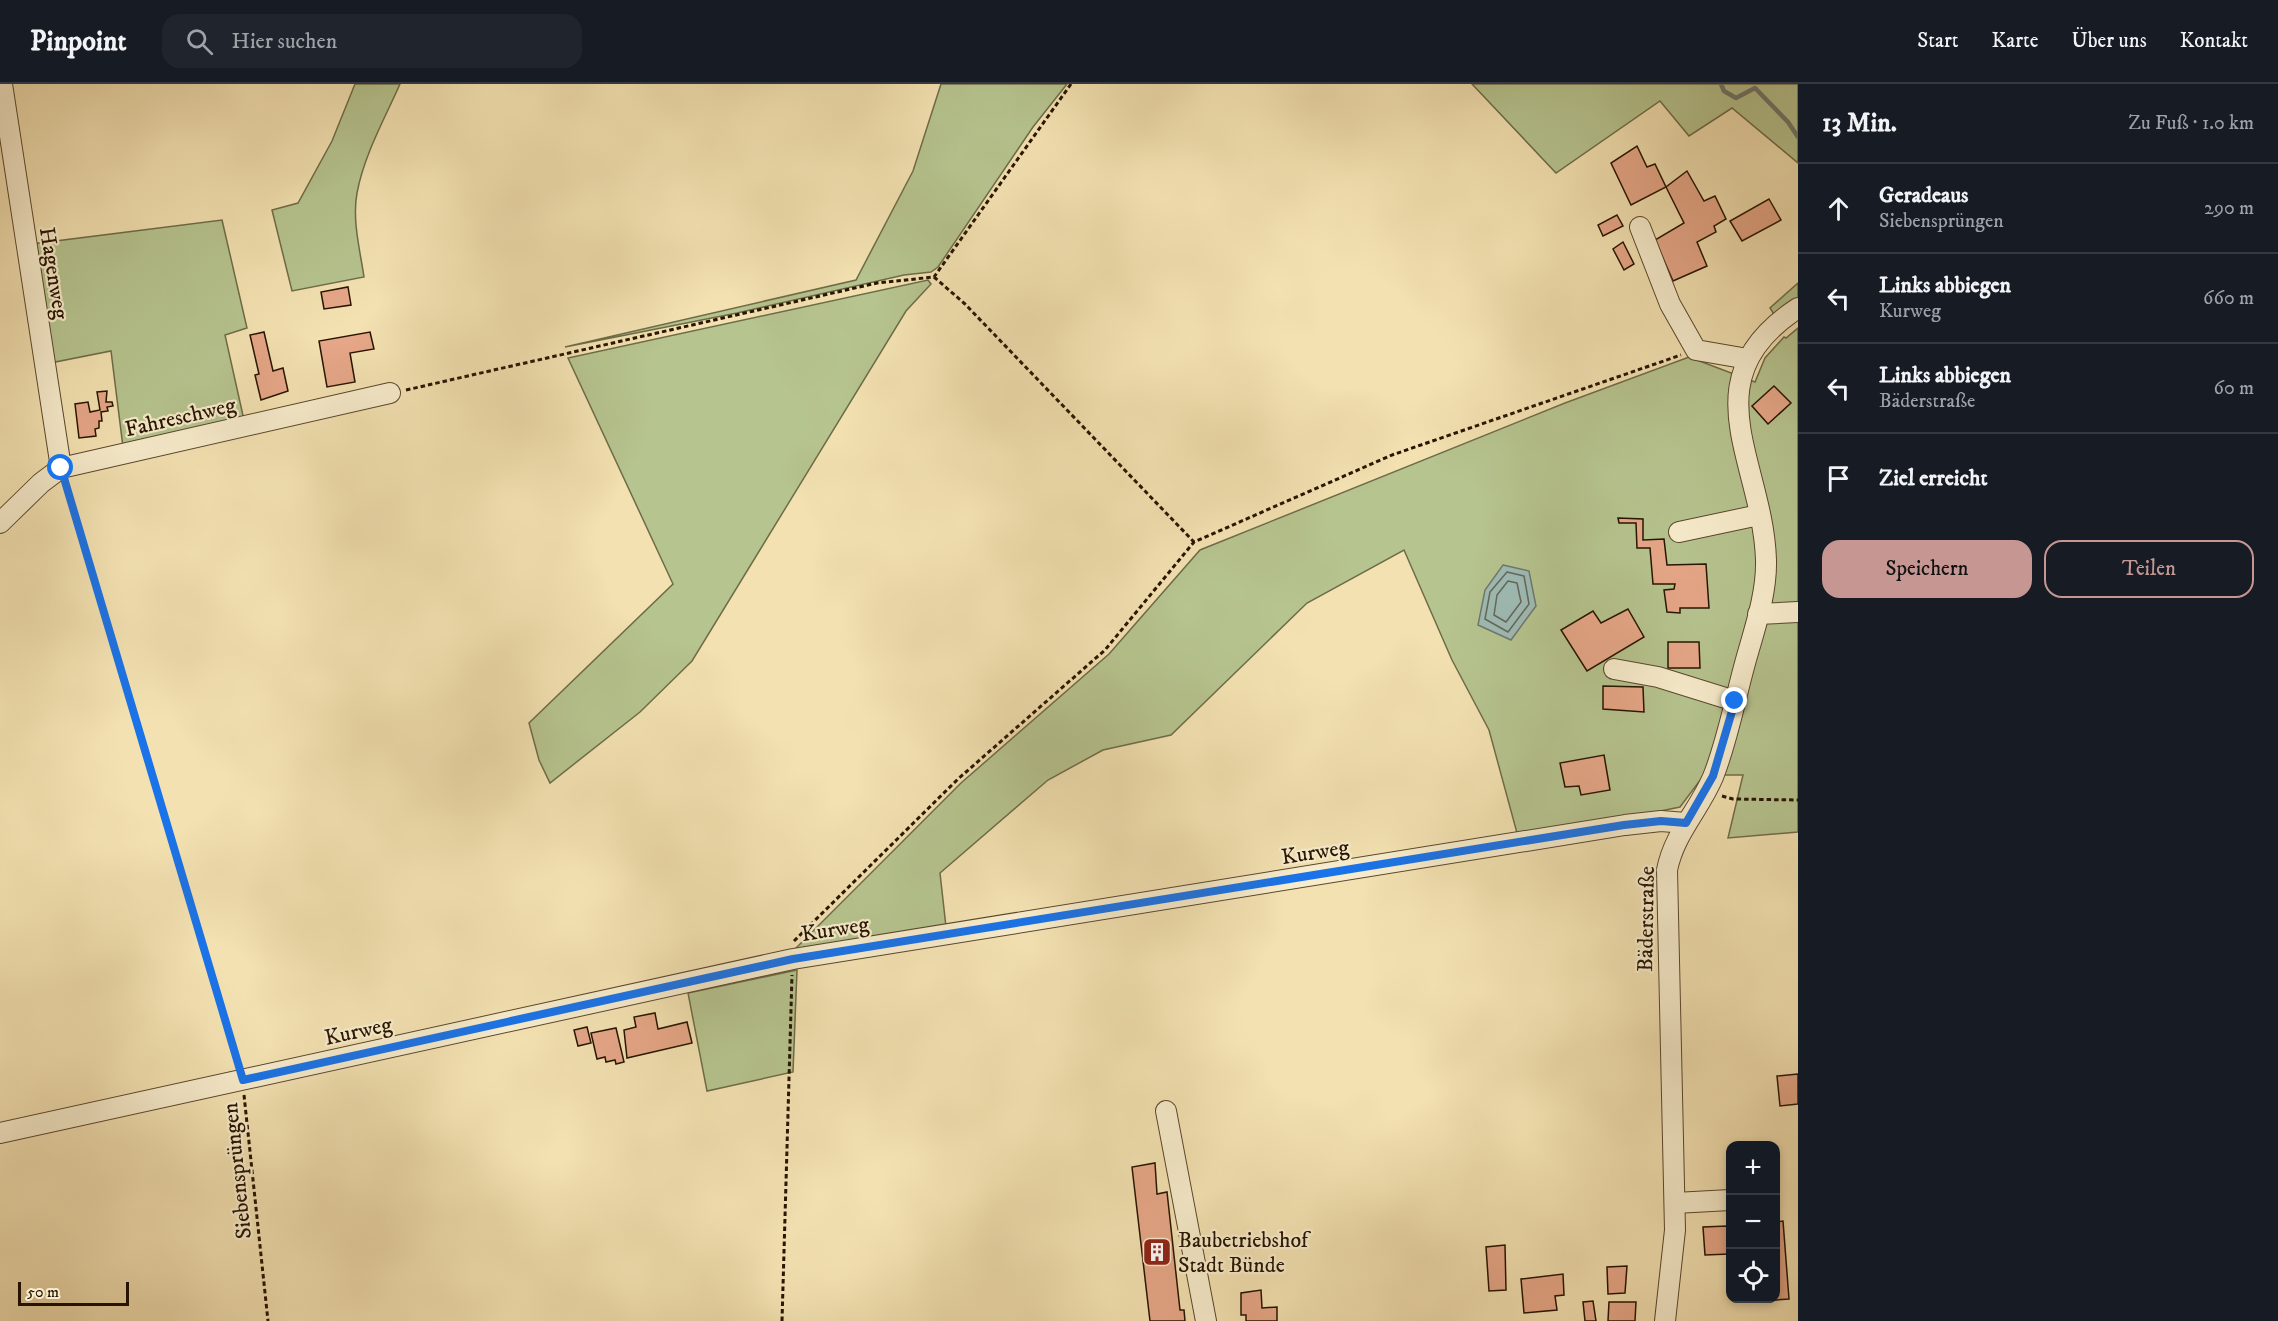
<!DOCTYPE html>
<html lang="de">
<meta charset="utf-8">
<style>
body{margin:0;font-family:"IM FELL DW Pica",serif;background:#20242c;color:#f1f3f6}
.controls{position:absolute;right:18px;bottom:18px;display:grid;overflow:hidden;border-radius:12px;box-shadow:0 3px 9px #0003}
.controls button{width:54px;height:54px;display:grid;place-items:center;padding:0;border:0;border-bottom:2px solid #363941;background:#171b24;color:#f1f3f6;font:30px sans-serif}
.scale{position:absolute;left:18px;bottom:15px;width:111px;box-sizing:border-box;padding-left:6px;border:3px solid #271400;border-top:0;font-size:16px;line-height:21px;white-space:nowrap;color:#271400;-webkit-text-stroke:4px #f7eccc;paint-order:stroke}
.stop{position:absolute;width:18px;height:18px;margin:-14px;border:4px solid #1a73e8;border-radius:50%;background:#fff}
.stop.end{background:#1a73e8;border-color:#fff;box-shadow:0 2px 6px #0008}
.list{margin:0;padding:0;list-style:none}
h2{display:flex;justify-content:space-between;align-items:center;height:78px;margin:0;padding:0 24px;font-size:26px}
h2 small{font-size:20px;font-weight:400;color:#9ea1a6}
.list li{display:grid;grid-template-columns:39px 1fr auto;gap:18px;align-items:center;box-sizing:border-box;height:90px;padding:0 24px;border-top:2px solid #363941}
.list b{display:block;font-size:22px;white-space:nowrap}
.list p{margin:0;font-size:20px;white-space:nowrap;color:#9ea1a6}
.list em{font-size:20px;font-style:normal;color:#9ea1a6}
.actions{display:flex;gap:12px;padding:18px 24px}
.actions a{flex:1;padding:14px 0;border:2px solid #c59692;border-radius:18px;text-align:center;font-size:21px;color:#c59692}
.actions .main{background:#c59692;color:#111}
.icon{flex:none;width:33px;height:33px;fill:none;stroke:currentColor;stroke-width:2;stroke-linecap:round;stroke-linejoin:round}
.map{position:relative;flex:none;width:1798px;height:1237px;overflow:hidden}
header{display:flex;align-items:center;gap:36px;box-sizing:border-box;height:84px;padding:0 30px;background:#171b24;border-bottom:2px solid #363941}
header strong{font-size:28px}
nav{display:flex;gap:33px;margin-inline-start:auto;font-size:21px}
.search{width:420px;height:54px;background:#20242c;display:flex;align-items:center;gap:15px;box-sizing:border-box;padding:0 21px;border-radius:18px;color:#9ea1a6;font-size:22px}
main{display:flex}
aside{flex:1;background:#171b24}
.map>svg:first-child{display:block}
.green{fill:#b6c48f;stroke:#6e6c48;stroke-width:1.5}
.water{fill:#9ebbb5;stroke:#6e786d;stroke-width:1.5}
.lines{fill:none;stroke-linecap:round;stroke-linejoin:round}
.shore{stroke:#62685a;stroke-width:1.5}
.stream{stroke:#6e786d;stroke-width:4.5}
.building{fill:#e6a788;stroke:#271400;stroke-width:1.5}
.minor-casing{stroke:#5a472c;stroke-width:22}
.path{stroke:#271400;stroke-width:3;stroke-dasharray:4.5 3;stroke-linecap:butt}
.minor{stroke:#f7eccc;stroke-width:20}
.route{stroke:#1a73e8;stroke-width:8}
.labels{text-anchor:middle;stroke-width:4.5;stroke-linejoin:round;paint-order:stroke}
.street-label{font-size:22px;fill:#271400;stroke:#f7eccc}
.poi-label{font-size:22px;fill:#271400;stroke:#f7eccc;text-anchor:start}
</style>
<header>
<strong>Pinpoint</strong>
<div class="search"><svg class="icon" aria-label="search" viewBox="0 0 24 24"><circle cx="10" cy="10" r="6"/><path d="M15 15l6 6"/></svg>Hier suchen</div>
<nav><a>Start</a><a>Karte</a><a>Über uns</a><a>Kontakt</a></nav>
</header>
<main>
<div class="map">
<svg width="1798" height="1237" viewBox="0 0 1798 1237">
<rect width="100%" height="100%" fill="#f3e1b1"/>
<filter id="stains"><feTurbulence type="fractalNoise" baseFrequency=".00333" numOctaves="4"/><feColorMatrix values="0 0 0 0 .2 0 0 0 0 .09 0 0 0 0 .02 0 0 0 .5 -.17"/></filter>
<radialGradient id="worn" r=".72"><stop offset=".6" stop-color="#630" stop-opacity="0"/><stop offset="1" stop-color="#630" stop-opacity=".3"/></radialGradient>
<g class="green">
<path d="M355,0H400C385,34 364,71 357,109C352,136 360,166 364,193L292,207L272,126L298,119L332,57Z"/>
<path d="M941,0H1067L1033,43L938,183L931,188L904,191L737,229L565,263L856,196L913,87Z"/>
<path d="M1472,0H1798V79L1732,24L1689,52L1660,17L1556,89Z"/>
<path d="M222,136L247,244L225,251L244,336L123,363L111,267L50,279L32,160Z"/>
<path d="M928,196L931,200L906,227L692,577L640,628L550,699L539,676L529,639L673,500L568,274Z"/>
<path d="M1798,199V218L1775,232L1770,224Z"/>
<path d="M1798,244V748L1728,754L1743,691H1704L1680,723L1612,737L1517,749L1489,646L1452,576L1404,466L1307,519L1171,651L1103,666L1048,696L940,789L946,843L789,871L961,699L1109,570L1200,466L1565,319L1689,273L1755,298L1765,274L1784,253L1786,254Z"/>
<path d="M797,886L793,988L707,1007L688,909Z"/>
</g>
<path class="water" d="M1503,481L1529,487L1536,522L1511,556L1478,541L1485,506Z"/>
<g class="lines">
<g class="shore">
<path d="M1507,488L1524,492L1529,520L1508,548L1485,535L1490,508Z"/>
<path d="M1508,497L1517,499L1521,518L1506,538L1494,531L1497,511Z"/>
</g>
<path class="stream" d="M1721,0L1724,7L1736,14L1755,4L1788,38L1798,53"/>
</g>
<g class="building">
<path d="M1637,62L1647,83L1655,80L1666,103L1631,121L1611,79Z"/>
<path d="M1687,87L1704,117L1715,112L1726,135L1714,142L1716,148L1697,158L1707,182L1673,197L1655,156L1684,139L1666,103Z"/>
<path d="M1769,115L1781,136L1742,157L1730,137Z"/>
<path d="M1617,131L1623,142L1603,152L1598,141Z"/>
<path d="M1623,158L1634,180L1624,186L1613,165Z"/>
<path d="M348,203L351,221L324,225L321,208Z"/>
<path d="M264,248L273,287L283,284L288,307L261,316L255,291L259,290L250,251Z"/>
<path d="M370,248L374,265L350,269L355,298L327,303L319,257Z"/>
<path d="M1774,302L1791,319L1768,340L1752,322Z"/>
<path d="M107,307L106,318H112L113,322L107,323L108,327L101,328L102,337H99V344L95,345L96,352L79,354L75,320L88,318L90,328L100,326L97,308Z"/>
<path d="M1618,434L1643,435V456L1664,455L1667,481L1706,480L1709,524H1680V529L1667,528L1664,506L1674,505L1675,500H1653L1650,464H1637L1636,439H1619Z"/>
<path d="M1628,525L1644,553L1587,587L1561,546L1593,527L1601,539Z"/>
<path d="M1668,558H1699L1700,584H1668Z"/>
<path d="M1603,602L1643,603L1644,628L1603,625Z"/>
<path d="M1604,671L1610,706L1581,711L1579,702L1565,703L1560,679Z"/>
<path d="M655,929L658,945L687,938L692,959L627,974L624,946L636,943L634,933Z"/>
<path d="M587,943L591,959L578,962L574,946Z"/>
<path d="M616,944L624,978L616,980L615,976L606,978L605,973L597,975L591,949Z"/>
<path d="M1798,990V1020L1780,1022L1777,992Z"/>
<path d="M1155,1079L1157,1110L1167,1108L1180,1226H1184L1185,1237H1150L1132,1083Z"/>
<path d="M1783,1137L1789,1215L1749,1218V1214H1776V1138Z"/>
<path d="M1727,1142L1729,1170L1705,1171L1703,1143Z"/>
<path d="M1505,1161L1506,1206L1489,1207L1486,1163Z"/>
<path d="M1627,1182L1625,1209L1608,1210L1607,1183Z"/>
<path d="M1563,1190L1564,1211L1555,1212L1557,1226L1524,1229L1521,1195Z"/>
<path d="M1261,1206L1262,1224L1277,1223V1237H1246V1231H1241V1209Z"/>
<path d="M1593,1217L1596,1237H1585L1583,1218Z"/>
<path d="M1609,1218H1636L1635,1237H1608Z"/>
</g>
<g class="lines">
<g class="minor-casing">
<g id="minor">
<path d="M2,0L61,384"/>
<path d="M1640,143L1670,220L1696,266L1748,275"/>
<path d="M0,439L41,399L61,384L390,309"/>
<path d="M1679,448L1759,431"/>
<path d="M1758,530L1798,528"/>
<path d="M1614,585L1658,593L1735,617"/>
<path d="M1166,1027L1206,1237"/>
<path d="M0,1049L793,875L1625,741L1661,737L1686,739"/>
<path d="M1675,1119L1730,1116"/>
<path d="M1665,1237L1675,1146L1667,786C1674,750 1699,726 1713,693C1727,658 1734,620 1744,583C1753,549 1767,512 1766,476C1763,377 1688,296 1798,224"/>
</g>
</g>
<g class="path">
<path d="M934,193L965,220L1194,458"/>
<path d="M406,306L877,199L934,193L1071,0"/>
<path d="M65,400L238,981"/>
<path d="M1722,712L1733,715L1798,716"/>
<path d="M794,857L958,695L1105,566L1194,458L1392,371L1681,271"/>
<path d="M244,1011L268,1237"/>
<path d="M782,1237L792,891"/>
</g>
<use href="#minor" class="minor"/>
</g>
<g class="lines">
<path class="route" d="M61,384L243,996L793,875L1624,741L1661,737L1686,739L1713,692L1735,617"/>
</g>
<defs>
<g id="building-square" transform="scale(1.5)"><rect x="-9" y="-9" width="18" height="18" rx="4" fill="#8f2418" stroke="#f7eccc"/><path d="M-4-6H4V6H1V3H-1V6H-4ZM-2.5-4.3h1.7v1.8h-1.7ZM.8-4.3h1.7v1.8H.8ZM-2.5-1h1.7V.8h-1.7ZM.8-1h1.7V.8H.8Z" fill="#fff"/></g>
</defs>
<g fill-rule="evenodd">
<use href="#building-square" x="1157" y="1168"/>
</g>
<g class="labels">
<g class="street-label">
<text transform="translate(55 189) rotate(81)" y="8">Hagenweg</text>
<text transform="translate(180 332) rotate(-13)" y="8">Fahreschweg</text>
<text transform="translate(1315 767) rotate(-9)" y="8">Kurweg</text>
<text transform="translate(1645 835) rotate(-89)" y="8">Bäderstraße</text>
<text transform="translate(835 844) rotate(-9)" y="8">Kurweg</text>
<text transform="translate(358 946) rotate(-12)" y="8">Kurweg</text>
<text transform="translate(236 1087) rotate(-96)" y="8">Siebensprüngen</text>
</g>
<g class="poi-label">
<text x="1178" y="1163">Baubetriebshof<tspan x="1178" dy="25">Stadt Bünde</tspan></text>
</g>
</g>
<rect width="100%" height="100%" filter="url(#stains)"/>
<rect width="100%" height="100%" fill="url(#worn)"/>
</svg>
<div class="controls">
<button>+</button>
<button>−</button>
<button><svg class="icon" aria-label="locate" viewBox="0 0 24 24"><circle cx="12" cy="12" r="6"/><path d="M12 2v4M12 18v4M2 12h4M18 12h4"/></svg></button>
</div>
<div class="scale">50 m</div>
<div class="stop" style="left:61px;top:384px"></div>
<div class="stop end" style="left:1735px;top:617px"></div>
</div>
<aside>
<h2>13 Min.<small>Zu Fuß · 1.0 km</small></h2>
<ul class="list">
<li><svg class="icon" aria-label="ahead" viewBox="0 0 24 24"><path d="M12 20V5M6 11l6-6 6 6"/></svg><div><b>Geradeaus</b><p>Siebensprüngen</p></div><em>290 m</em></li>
<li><svg class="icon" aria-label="left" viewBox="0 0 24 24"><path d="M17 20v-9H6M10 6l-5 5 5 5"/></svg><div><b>Links abbiegen</b><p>Kurweg</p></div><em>660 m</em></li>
<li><svg class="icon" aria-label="left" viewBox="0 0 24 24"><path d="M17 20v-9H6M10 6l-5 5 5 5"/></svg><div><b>Links abbiegen</b><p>Bäderstraße</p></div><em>60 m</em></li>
<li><svg class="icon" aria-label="arrive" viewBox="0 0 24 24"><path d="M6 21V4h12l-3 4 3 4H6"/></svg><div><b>Ziel erreicht</b></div></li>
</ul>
<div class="actions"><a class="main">Speichern</a><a>Teilen</a></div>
</aside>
</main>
